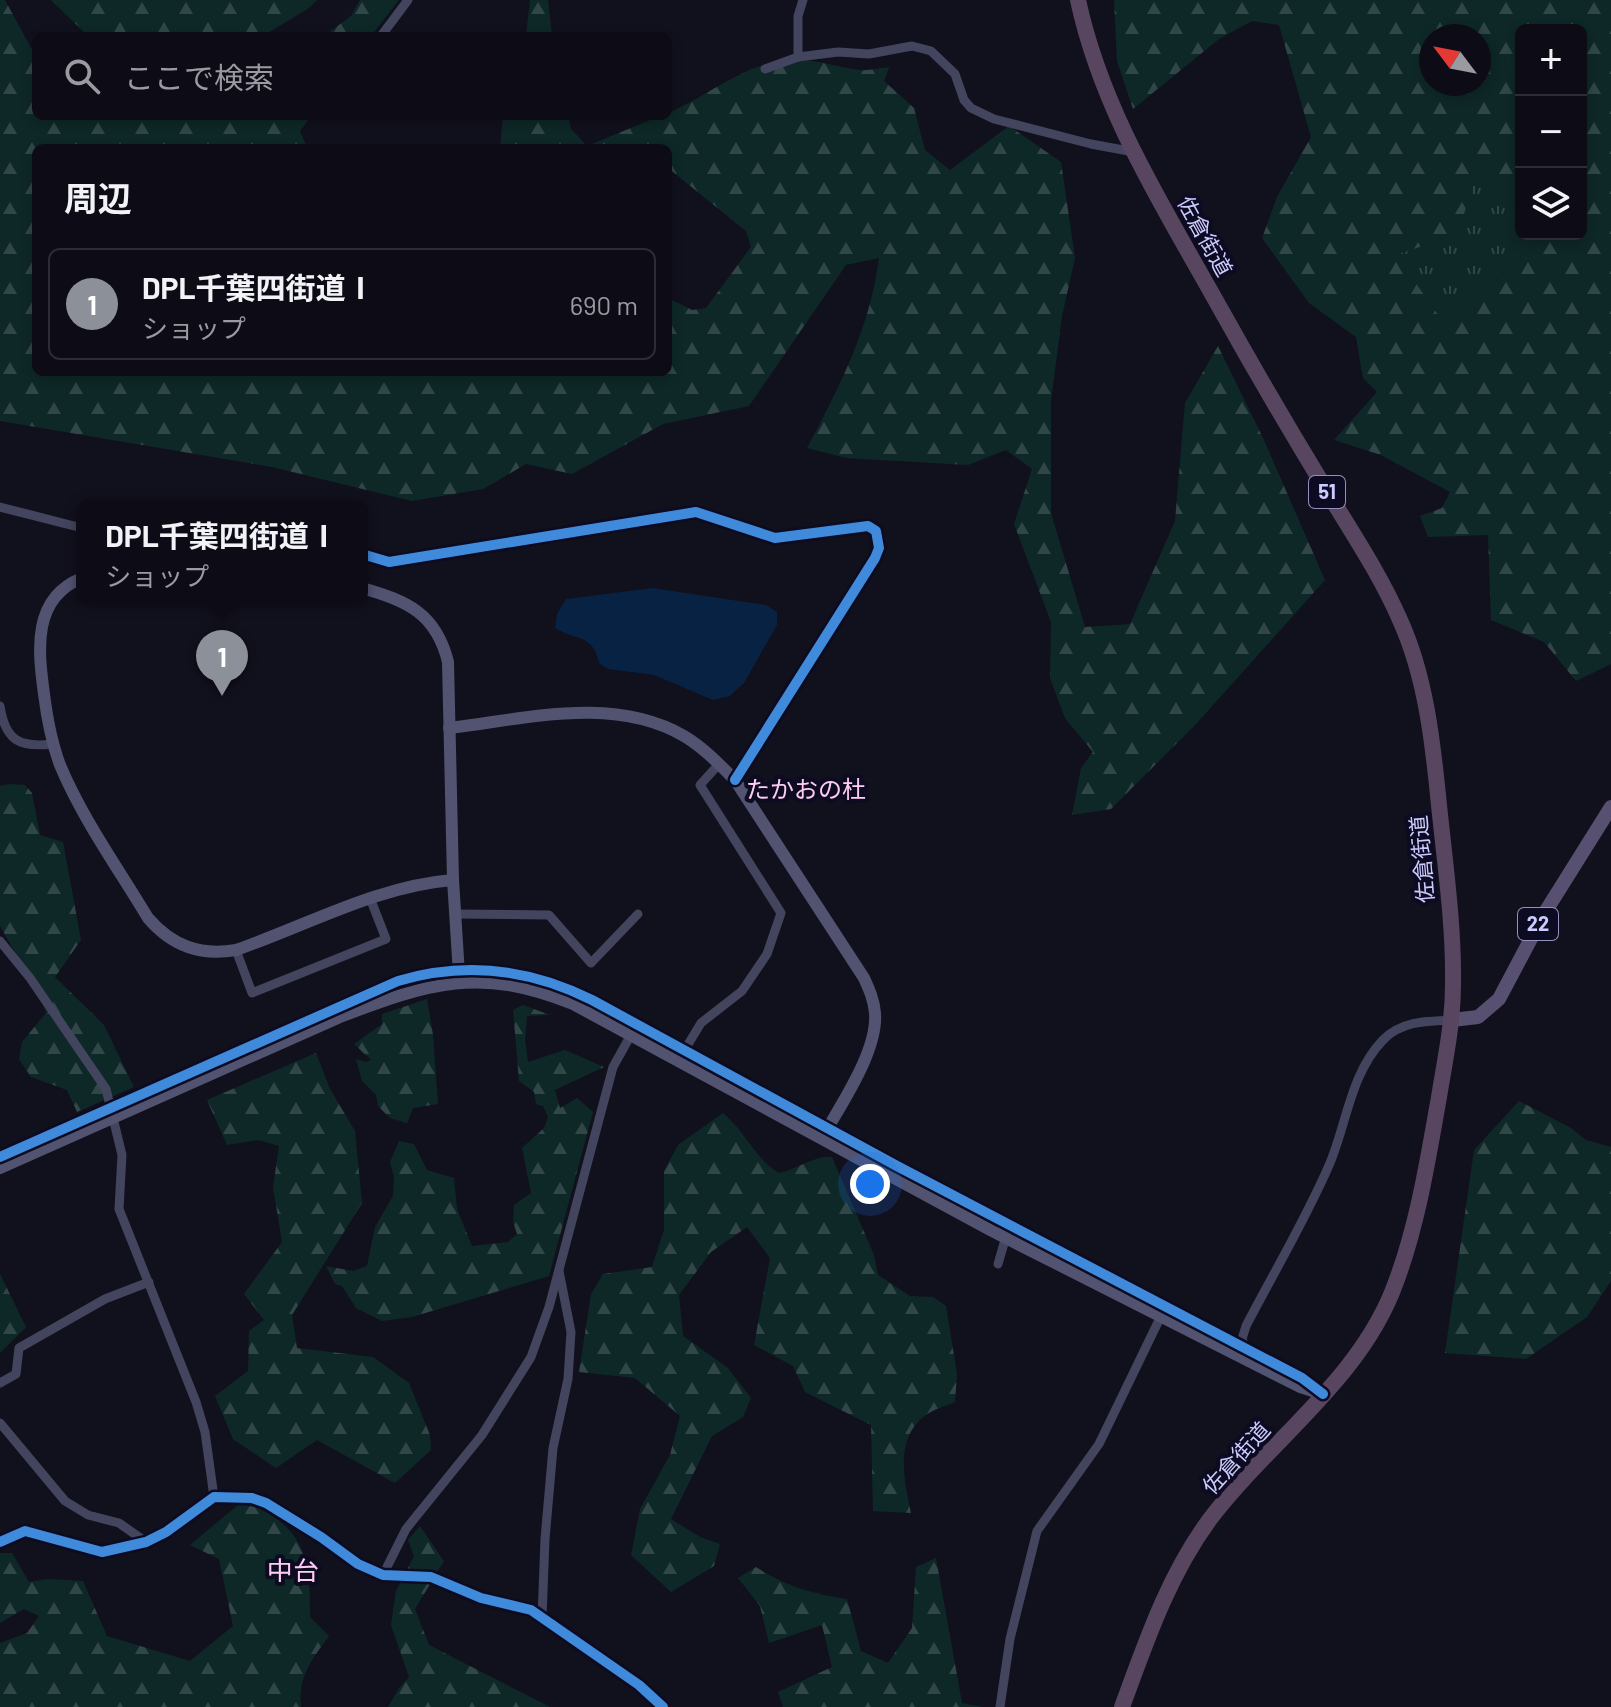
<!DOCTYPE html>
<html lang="ja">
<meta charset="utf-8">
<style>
body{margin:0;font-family:Barlow,"Noto Sans JP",sans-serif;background:#1b1a23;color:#f1f3f6}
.controls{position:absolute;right:24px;top:24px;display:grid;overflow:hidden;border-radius:12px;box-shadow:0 4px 12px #0003}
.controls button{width:72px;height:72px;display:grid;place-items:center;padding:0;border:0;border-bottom:2px solid #2d2c35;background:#0d0c16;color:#f1f3f6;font:40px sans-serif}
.compass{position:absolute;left:1419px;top:24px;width:72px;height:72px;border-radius:50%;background:#0d0c16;box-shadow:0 4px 12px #0003;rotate:302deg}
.you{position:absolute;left:870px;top:1184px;width:28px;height:28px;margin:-20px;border:6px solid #fff;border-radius:50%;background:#1a73e8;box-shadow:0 0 0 12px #1a73e833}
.badge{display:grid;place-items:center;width:52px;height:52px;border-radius:50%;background:#8c9099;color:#fff;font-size:26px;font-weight:700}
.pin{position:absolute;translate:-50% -66px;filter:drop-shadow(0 2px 4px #0008)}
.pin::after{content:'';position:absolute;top:42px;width:28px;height:24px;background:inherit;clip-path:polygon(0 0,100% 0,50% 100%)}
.popup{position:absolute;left:76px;top:500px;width:292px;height:104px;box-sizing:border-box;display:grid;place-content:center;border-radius:12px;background:#0d0c16;filter:drop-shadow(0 2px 6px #0005);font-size:26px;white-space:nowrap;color:#9a9ba1}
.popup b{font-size:30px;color:#f1f3f6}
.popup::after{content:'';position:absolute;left:50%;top:100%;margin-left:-16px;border:16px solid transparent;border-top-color:#0d0c16}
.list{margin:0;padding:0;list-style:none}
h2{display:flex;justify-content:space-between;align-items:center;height:104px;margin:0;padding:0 32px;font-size:34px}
h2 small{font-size:26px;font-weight:400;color:#9a9ba1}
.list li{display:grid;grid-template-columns:52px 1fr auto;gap:24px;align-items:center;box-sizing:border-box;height:112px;margin:0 16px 16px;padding:0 16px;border:2px solid #2d2c35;border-radius:12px}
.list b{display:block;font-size:30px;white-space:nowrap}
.list p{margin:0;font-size:26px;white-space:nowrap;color:#9a9ba1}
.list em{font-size:26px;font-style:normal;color:#9a9ba1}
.icon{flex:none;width:44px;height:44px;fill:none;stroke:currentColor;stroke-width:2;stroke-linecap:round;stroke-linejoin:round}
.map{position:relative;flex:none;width:1611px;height:1707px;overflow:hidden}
.search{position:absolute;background:#0d0c16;box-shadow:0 4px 12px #0003;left:32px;top:32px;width:640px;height:88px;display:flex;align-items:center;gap:20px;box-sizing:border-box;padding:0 28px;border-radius:12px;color:#9a9ba1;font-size:30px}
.panel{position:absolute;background:#0d0c16;box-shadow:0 4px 12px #0003;left:32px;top:144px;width:640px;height:232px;border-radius:12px}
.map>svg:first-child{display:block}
.grass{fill:url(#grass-tufts)}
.forest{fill:url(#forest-firs);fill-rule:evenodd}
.water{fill:#072242}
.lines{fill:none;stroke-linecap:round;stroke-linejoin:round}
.street{stroke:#43455e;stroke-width:9}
.secondary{stroke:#515371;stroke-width:12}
.primary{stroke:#585070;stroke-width:14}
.highway{stroke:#584660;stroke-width:16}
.cycleway-casing{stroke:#0c0b22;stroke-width:15}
.cycleway{stroke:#408adc;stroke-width:10}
.labels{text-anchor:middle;stroke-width:8;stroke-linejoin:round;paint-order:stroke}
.shield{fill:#0c0b22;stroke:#9291bd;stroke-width:2}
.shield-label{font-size:20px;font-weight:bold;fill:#cccbff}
.street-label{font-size:22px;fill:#cccbff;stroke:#0c0b22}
.neighbourhood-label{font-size:24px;fill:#ffcdf2;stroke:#0c0b22}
.quarter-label{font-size:26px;fill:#ffcdf2;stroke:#0c0b22}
</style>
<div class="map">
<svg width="1611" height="1707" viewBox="0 0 1611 1707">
<defs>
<pattern id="grass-tufts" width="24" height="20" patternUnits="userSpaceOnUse" patternTransform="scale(2)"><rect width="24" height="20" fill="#0e2827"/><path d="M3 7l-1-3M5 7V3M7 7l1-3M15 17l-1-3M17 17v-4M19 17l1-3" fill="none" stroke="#304647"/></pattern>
<pattern id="forest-firs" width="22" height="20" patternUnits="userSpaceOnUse" patternTransform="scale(2)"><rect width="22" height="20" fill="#0e2827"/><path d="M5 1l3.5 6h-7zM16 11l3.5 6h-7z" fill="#304647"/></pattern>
</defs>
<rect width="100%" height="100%" fill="#11101d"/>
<path class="grass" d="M1479,164L1521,215V234H1536L1540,239L1446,326L1395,255L1458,234Z"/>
<g class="forest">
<path d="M0,0H5L36,57V116H311L300,131L307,148H36V372H668V298L692,310L706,308L751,247L746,231L668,168V148H500L503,116H568L571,129L587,146L660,116H668V113C708,96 741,66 785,60C810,57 835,67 859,70C868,71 880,68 889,67L884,81L914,108L925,150L950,170L1009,126L1061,162L1075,258L1062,316L1051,401V513L1085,627L1130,624L1175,521L1185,403L1218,346L1263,438L1325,580L1196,724L1111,809L1072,815L1081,768L1093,752L1065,718L1050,678L1051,622L1014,524L1032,469L1006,450L968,465L846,458L807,448C840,386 870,328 879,258L846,265L749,406L663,424L572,474L526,464L483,489L412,501L272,467L0,421Z"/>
<path d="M51,0H317L309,8L263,36H88Z"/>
<path d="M360,0H399L371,36H324L351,16Z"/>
<path d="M530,0H548L552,36H526Z"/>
<path d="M1114,0H1611V664L1576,681L1544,642L1491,620L1488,535L1428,537L1420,516L1442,508L1450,492L1381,455L1334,440L1377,392L1363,378L1356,337L1309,303L1262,238L1277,197L1311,137L1279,25L1252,21L1219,39L1133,109L1117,61ZM1521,30H1581V234H1536L1540,239L1446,326L1396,255L1458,234L1479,165L1521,215ZM1431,36H1479V84H1431Z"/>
<path d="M9,784L25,785L32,793L40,835L63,842L81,940L55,977L104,1025L134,1087L77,1112L67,1090L31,1077L19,1059L22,1042L46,1013L40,996L0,926V786Z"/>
<path d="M427,999L433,1035L438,1104L413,1108L407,1123L390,1118L378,1106L376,1095L362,1081L356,1059L366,1062L371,1060L354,1044L382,1024V1014Z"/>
<path d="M523,1005L550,1015L527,1016L525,1040L528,1062L565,1050L604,1067L555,1090L560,1108L577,1098L593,1112L549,1276L412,1317L382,1321L356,1308L342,1286L335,1284L326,1266L353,1271L367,1266L375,1227L393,1196L394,1177L390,1162L399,1141L414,1144L427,1170L454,1178L457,1209L472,1246L508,1242L517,1234L513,1222L514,1205L531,1193L522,1148L544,1128L548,1117L543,1106L536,1104L534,1092L519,1081L513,1010Z"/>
<path d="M316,1053L330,1089L355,1131L362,1203L292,1315L297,1348L373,1357L409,1383L430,1435L431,1450L395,1483L317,1440L276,1468L233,1439L215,1396L248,1371L249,1331L264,1320L244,1294L282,1242L273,1187L279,1146L258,1140L227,1145L207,1100Z"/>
<path d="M1519,1101L1571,1128L1586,1140L1611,1147V1281L1587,1317L1526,1359L1445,1353L1474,1150Z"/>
<path d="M723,1113C745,1131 755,1159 779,1173C796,1170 815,1155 832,1157L874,1255L878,1275L910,1296L933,1297L946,1306L957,1374L955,1402C946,1406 934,1409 926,1415C894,1438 904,1480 911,1513L873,1511L871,1425L805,1392L793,1366L754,1345L770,1258L747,1227L711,1252L679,1295L683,1336L728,1368L751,1398L743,1417L712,1436L671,1519L700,1537L720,1544L714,1566L671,1592L631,1555L640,1509L670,1455L680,1416L635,1378L579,1372L591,1294L603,1274L652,1267L664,1230V1171L678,1145Z"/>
<path d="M0,1274L26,1327L0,1353Z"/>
<path d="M238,1505C258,1506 262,1509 278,1520C310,1543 310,1581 310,1617L329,1636C311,1660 298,1677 301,1707H0V1643L27,1633L39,1616L24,1609L0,1623V1553H12L29,1582L48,1579L83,1581L107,1636L190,1661L233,1626L219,1559L190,1545Z"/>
<path d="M420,1526L444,1561L415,1609L429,1645L550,1707H388L399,1688L409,1677L391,1625L396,1591L414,1556L408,1540Z"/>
<path d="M936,1558L962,1703L983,1707H783L778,1692L832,1667L822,1625L769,1643L760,1606L738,1578L756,1567C785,1586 812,1594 847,1599L861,1651L888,1663L912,1628L916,1567Z"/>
</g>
<path class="water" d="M653,588L766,605L777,612V625L744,683L730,696L713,700L654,675L608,669L599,663C592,633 578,642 555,628L557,614L566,599Z"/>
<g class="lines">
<g class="street">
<path d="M381,36L408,0"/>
<path d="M798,57L838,52L869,54L912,46L931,51L955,74L964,100L971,108L994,119L1091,144L1134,152"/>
<path d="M765,69L798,57V16L803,0"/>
<path d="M0,507L82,528"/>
<path d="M362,554L389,562L696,512L775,538L868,526L876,531L879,548L875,558L735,780"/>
<path d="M0,706C5,740 19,748 52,744"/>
<path d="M455,914L549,915L591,963L638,914"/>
<path d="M0,941L30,978L106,1089L122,1155L119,1209L196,1402L205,1432L214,1497"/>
<path d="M236,950L252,993L386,939L370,898"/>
<path d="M684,1051L701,1023L742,991L767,954L781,913L700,785L719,764"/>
<path d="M998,1220L1007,1233L998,1264"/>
<path d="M1246,1349L1242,1339L1246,1326C1274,1272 1306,1219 1330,1163C1347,1122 1351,1073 1383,1040C1401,1021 1427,1021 1452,1020"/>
<path d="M0,1383L16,1374L19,1348L105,1299L149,1282"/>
<path d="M0,1423L65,1501L88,1515L119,1523L146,1542"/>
<path d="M0,1542L25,1531L102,1552L146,1542L166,1532L214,1497L252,1498L266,1503L321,1537L358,1564L383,1575L431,1577L481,1598L531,1610L639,1685L663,1707"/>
<path d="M383,1575L406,1529L482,1435L531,1357L549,1307L613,1067L632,1033"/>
<path d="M542,1618L545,1539L553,1448L568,1379L571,1332L559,1271"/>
<path d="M1000,1707L1010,1639L1037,1531L1099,1444L1160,1318V1312"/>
</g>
<g class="secondary">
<path d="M82,578C32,598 38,650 44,694C47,718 51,741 60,765C82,818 118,868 148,918C172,946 200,956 236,950C308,925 377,886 453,880"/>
<path d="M362,588C407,601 436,613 448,662L453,880L459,974"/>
<path d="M449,728C526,719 613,695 684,736C704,748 719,764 735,780L864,978C869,989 874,1000 875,1013C878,1050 843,1101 825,1133"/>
<path d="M0,1157L398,981C465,961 530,969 592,1000L897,1166L1302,1378L1323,1394"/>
<path d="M0,1168L340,1017C429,983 480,966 573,1004L992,1231L1300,1387L1316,1392"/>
</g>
<path class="primary" d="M1452,1020L1478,1017L1499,999L1544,914L1611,807"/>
<path class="highway" d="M1078,0C1102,112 1165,209 1220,308C1254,369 1289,429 1325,488C1351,531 1380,574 1400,620C1426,677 1433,744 1439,805C1445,864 1454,925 1453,985C1453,1023 1445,1060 1439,1097C1428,1159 1418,1223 1396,1282C1362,1378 1270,1440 1210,1519C1168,1576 1146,1642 1122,1707"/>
<g class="cycleway-casing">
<g id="cycleway">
<path d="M362,554L389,562L696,512L775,538L868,526L876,531L879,548L875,558L735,780"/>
<path d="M0,1157L398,981C465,961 530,969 592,1000L897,1166L1302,1378L1323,1394"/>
<path d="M0,1542L25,1531L102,1552L146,1542L166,1532L214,1497L252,1498L266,1503L321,1537L358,1564L383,1575L431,1577L481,1598L531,1610L639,1685L663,1707"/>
</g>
</g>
<use href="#cycleway" class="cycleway"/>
</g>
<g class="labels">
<g class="shield">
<rect x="1309" y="476" width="36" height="32" rx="6"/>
<rect x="1518" y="908" width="40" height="32" rx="6"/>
</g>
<g class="shield-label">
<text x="1327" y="499">51</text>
<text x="1538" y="931">22</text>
</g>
<g class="street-label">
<text transform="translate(1205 236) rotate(61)" y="8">佐倉街道</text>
<text transform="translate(1422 859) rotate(-95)" y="8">佐倉街道</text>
<text transform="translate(1236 1458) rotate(-48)" y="8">佐倉街道</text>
</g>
<g class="neighbourhood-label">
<text x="806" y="798">たかおの杜</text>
</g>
<g class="quarter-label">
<text x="293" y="1580">中台</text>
</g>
</g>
</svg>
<div class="controls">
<button>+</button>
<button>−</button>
<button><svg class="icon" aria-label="layers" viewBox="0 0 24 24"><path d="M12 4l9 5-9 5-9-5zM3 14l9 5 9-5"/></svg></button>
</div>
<svg class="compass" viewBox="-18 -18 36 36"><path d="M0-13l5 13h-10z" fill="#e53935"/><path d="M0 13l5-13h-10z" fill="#9a9ba1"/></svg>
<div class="you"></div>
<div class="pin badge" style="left:222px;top:696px">1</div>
<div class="popup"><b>DPL千葉四街道Ⅰ</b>ショップ</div>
<div class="search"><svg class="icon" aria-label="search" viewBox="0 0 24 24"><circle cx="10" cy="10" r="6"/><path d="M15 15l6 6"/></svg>ここで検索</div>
<section class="panel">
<h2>周辺<small></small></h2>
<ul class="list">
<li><span class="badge">1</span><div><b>DPL千葉四街道Ⅰ</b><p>ショップ</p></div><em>690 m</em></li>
</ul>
</section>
</div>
